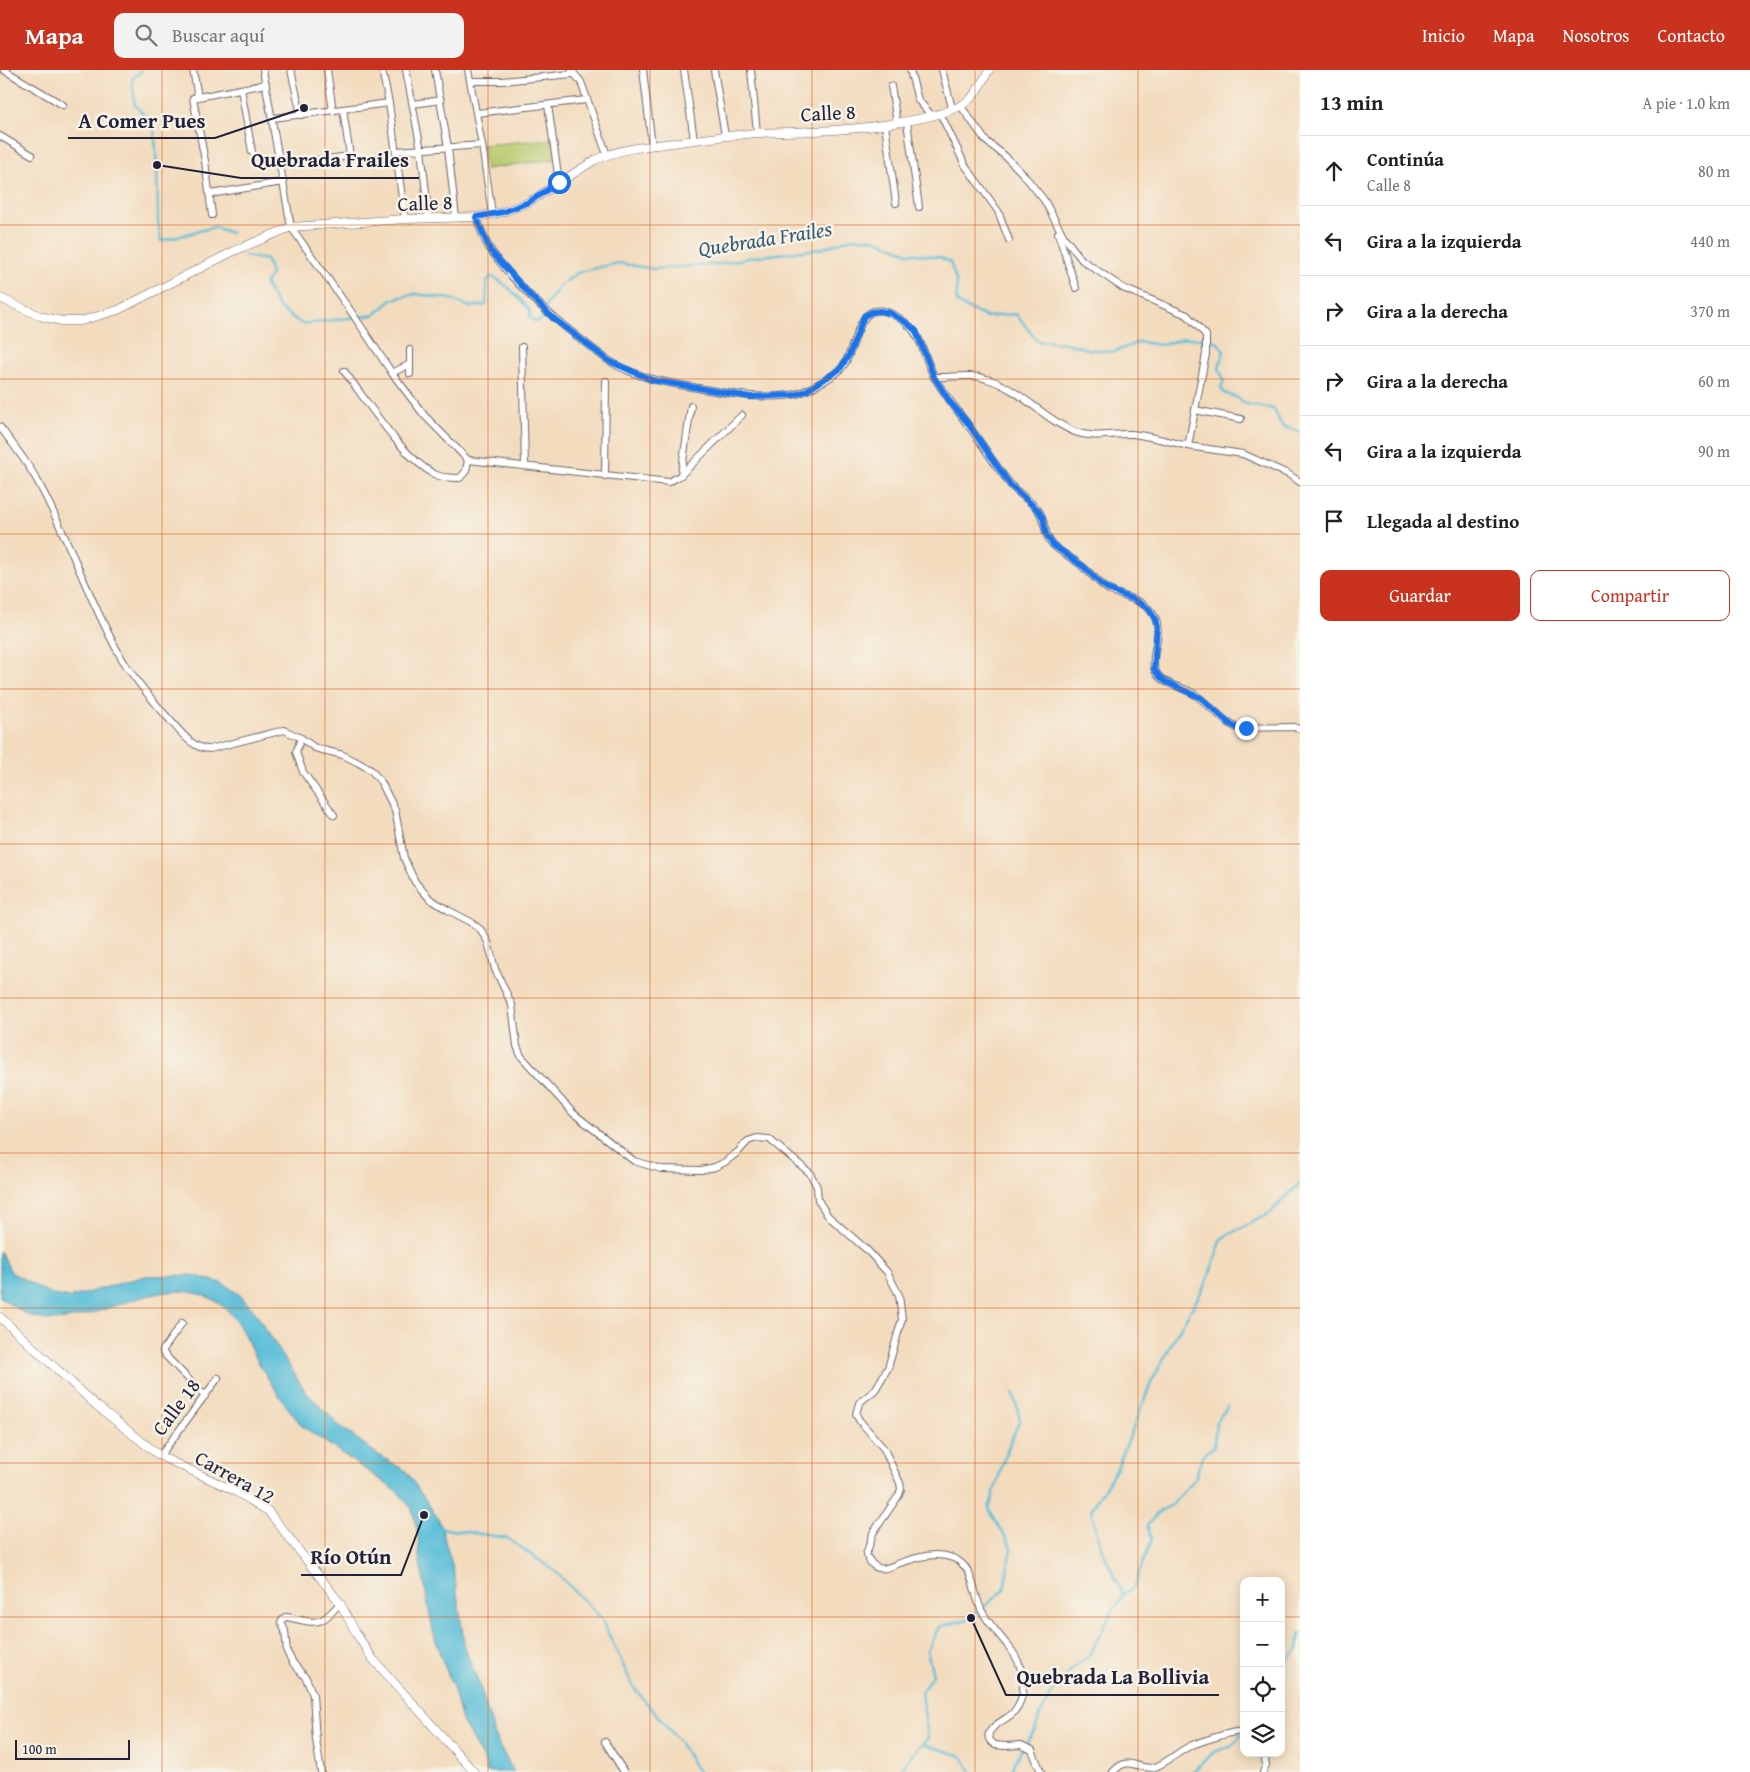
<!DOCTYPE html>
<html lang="es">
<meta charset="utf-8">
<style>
body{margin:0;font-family:"Gentium Book Plus",serif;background:#f2f2f2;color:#222}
.controls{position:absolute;right:15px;bottom:15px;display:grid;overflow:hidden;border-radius:10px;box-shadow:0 2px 12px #0003}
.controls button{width:45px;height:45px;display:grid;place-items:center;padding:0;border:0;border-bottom:1px solid #e0e0e0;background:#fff;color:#222;font:25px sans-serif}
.scale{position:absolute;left:15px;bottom:12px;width:115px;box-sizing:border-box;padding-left:5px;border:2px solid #22223b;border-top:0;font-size:14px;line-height:18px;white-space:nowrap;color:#22223b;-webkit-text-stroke:4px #f7f3e8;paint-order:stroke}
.stop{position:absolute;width:15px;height:15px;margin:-11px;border:4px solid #1a73e8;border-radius:50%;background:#fff}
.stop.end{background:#1a73e8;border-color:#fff;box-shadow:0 1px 5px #0008}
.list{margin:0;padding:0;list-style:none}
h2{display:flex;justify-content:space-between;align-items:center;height:65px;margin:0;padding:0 20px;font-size:21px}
h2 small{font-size:16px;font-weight:400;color:#767676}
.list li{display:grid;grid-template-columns:32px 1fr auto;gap:15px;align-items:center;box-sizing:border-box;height:70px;padding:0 20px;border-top:1px solid #e0e0e0}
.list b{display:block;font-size:19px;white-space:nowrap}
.list p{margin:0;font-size:16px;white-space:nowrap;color:#767676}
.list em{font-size:16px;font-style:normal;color:#767676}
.actions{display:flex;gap:10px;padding:15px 20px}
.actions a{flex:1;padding:11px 0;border:1px solid #c8321e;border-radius:10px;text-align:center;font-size:18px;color:#c8321e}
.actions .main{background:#c8321e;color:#fff}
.icon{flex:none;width:28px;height:28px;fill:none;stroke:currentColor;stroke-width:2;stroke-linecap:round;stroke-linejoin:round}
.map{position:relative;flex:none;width:1300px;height:1702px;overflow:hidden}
header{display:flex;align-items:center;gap:30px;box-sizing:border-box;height:70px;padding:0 25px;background:#c8321e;color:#fff}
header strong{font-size:24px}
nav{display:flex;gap:28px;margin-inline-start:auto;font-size:18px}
.search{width:350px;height:45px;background:#f2f2f2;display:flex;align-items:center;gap:12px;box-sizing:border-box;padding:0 18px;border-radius:10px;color:#767676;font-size:19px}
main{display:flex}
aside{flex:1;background:#fff}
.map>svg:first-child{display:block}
.green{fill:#b7c96d;stroke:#6c7654}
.water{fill:#5abed8;stroke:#3e708a}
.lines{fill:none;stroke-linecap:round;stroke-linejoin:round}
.stream{stroke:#5abed8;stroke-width:2.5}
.minor-casing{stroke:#6b6369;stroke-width:8}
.tertiary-casing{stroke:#6b6369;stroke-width:9}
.minor{stroke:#fff;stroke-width:6}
.tertiary{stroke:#fff;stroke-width:8}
.route{stroke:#1a73e8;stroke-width:6}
.grid{fill:none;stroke:#d45411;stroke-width:1;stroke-opacity:0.55}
.labels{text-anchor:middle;stroke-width:5;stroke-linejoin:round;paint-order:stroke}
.street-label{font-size:20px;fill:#22223b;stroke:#f7f3e8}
.water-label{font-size:21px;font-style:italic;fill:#365972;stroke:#f7f3e8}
.leader{fill:none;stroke:#22223b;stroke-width:2}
.callout-dot{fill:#22223b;stroke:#f7f3e8;stroke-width:2}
.callout-label{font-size:21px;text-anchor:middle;font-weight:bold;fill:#22223b;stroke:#f7f3e8;stroke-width:5;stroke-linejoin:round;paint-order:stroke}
</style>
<header>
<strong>Mapa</strong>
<div class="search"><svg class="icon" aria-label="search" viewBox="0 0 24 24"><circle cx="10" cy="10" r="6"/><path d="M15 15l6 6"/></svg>Buscar aquí</div>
<nav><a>Inicio</a><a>Mapa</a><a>Nosotros</a><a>Contacto</a></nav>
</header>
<main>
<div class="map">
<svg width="1300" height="1702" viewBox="0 0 1300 1702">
<rect width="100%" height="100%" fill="#f7f3e8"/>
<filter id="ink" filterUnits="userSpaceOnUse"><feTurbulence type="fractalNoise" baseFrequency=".02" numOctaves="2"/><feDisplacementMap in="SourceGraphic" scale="10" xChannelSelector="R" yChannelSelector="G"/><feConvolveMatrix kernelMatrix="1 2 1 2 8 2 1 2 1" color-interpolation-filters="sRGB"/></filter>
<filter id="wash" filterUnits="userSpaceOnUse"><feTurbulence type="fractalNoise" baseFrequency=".0096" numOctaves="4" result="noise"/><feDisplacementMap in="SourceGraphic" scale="20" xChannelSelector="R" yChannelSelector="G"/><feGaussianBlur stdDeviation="1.12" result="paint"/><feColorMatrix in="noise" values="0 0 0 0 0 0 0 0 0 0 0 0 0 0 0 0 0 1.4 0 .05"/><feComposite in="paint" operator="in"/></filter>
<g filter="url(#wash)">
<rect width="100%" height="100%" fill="#f3dbbe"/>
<path class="green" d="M553,69L556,89L486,99L482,75Z"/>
<path class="water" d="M0,1181L11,1202L50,1224L69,1228L145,1206L192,1205L222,1213L239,1224L255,1242L306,1322L341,1357L377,1384L406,1401L439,1450L454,1502L465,1579L480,1616L497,1672L514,1702H487L485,1693L462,1651L453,1617L441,1587L433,1561L419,1487L418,1464L412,1439L398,1422L302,1356C287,1338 273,1317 261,1297C248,1276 240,1248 220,1234C170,1198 104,1251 51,1250C31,1250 15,1238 0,1227Z"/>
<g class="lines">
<g class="stream">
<path d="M142,0L132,9L135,35L154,56L157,95L158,151L161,171L214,157L231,163"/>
<path d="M245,186L267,190L271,204L265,214L279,238L302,254L374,245L393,229L415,224L451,229L470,237L486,235L487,210L492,207C509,214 517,228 530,240V248L536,252L542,249L547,233L561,215L579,202L618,193L654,199L719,194L753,187L820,179L853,168L874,169L908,183L939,187L950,192L956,210L957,233L986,247L1016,244L1037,271L1066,273L1087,279L1114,282L1139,272L1162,275L1185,268L1208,269L1218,273L1224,281L1219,298L1224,311L1221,317L1224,323L1236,327L1246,334L1274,339L1282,356L1300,362"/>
<path d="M439,1458L507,1468L555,1501L601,1548L634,1618L678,1670L698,1702"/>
<path d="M1123,1524L1134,1517L1152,1469L1147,1455L1160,1441L1172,1435L1195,1409L1203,1384L1214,1377L1216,1352L1228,1336"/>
<path d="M1281,1597L1298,1579L1300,1563"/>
<path d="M923,1674L962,1686L972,1702"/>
<path d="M899,1702L909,1688L928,1668L921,1623L933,1604L927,1581L939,1557L971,1548L1004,1520L1011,1477L989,1439L1005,1386L1020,1349L1013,1323"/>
<path d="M1012,1702L1014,1692L1035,1660L1040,1645L1050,1626L1070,1601L1089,1586L1108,1549L1123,1525L1101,1477L1091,1440L1117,1398L1151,1313L1175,1267L1207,1212L1222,1168L1270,1143L1300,1113"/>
<path d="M1192,1702L1214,1682L1233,1675L1244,1662"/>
</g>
</g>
</g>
<g filter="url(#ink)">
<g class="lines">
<g class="minor-casing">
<g id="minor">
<path d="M4,0L63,35"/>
<path d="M193,0L198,27"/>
<path d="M263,0L291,157L350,240L392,303L424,345L468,390L669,412L681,405L691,336"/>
<path d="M291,0L301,45"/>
<path d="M327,0L333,41"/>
<path d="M382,0L389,33L405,149"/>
<path d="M406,0L421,80L429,148"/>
<path d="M435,0L448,78L456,148"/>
<path d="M468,0L482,75L492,144"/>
<path d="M643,0L652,76"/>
<path d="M684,0L694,70"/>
<path d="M714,0L725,66"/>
<path d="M751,0L757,63"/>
<path d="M910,0L918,30L932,46"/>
<path d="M942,0L952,38"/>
<path d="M572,1L581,12L607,85"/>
<path d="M470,11H502L572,4"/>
<path d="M891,16L897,53"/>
<path d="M241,19L252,82"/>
<path d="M413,34L441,30"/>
<path d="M548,35L559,112"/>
<path d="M477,43L586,30"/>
<path d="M940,43L965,95L998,141L1009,170"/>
<path d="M273,48L389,33"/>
<path d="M907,52L919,137"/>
<path d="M885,55L896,133"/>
<path d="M0,66L32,85"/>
<path d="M396,81L482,75"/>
<path d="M281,95L350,86L343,39"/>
<path d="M210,124L283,112"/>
<path d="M212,145L205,91L193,28L266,14"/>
<path d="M476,147C481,158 484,172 492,182C517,216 549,245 583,271C597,282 611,294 629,301C655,312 681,315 709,320C737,325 763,329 791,325C803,324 831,308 840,300C858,282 854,226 892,244C925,260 920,282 936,310C946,326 957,340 968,355C982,374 995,395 1010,414C1018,424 1030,430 1038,440C1046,450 1043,465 1053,475C1062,484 1075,489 1084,498C1093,505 1099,514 1109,520C1122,527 1138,528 1149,539C1167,557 1151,579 1154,597C1157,613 1178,616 1189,621C1207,630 1219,649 1237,658L1294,657L1300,659"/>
<path d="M1058,163L1076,218"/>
<path d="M522,277L525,396"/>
<path d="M410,294V304"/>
<path d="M344,301C367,331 401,386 434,404C441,408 452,408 460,408L466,401L468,390"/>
<path d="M392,303L410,294V280"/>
<path d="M934,307C952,308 970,303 987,309C1021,319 1043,349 1075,362C1094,369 1113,363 1132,364C1151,366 1170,372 1188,376L1206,284V265L1187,245L1123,218L1082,190L1064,167L1044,130L1023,104L1005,86L986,71L960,35"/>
<path d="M1195,340L1241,349"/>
<path d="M0,357C13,374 27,392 37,410C69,468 89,532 122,589C135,610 152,630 169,649C180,661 192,679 210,679L284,660L301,668L315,678L343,685L359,693L371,700L381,712L395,740L404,788L415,812L430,829L448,840L471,852L481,860L488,872L495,899L512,935L517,976L521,986L573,1043L634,1091L661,1099L701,1100L715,1097L725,1092L738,1082L748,1071L757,1068L769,1069L810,1103L817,1117L818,1130L828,1146L867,1180L887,1202L899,1225L902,1249L888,1298L875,1320L859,1333L856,1344L859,1350L884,1379L900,1413L901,1419L899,1425L873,1463L866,1485C869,1490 872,1497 879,1498C885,1500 892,1496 897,1494C916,1488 934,1481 953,1488C976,1497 972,1525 983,1543C990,1555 1000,1566 1009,1577C1024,1595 1030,1623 1013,1643C1007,1650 975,1661 995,1675L1005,1676L1021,1675L1032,1680L1041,1702"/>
<path d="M1188,376L1243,384L1288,404L1300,412"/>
<path d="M681,405L742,345"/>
<path d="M605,406L606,311"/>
<path d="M301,668L296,682L303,702L334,745"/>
<path d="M182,1253L163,1280V1283L205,1326"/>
<path d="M160,1386L218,1308"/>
<path d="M605,1672L624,1702"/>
<path d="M321,1702L316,1670L313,1625L306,1608L293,1593L287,1582L285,1561L281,1552L285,1547H287C317,1553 319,1558 340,1533"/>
<path d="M1113,1702C1130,1683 1138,1702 1155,1697C1168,1692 1177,1683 1188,1677C1198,1672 1233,1661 1244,1661"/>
<path d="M1263,1702L1266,1695L1264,1683"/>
</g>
</g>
<g class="tertiary-casing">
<g id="tertiary">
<path d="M0,228L40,246L62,251H81L118,240L234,181L291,157L405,149L476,147L503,142L529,132L595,90C619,79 647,76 673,73C701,69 730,65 759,63C805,61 851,61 895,53C915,50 952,43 968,31C977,24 983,10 989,0"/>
<path d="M0,1247L97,1336L160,1386L235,1421L268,1441L340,1533L356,1563L372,1588L474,1702"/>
</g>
</g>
<use href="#minor" class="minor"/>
<use href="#tertiary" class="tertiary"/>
</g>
</g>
<g class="lines" filter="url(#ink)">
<path class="route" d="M559,112L529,132L503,142L476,147L490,180L530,225L553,248L609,291L652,310L750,327L794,325L806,321L840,299L849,285L864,246L872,242L880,241L890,243L907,253L916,261L934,307L950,332L967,352L1011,416L1038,440L1043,448L1046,464L1053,475L1084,497L1101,514L1110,520L1135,530L1149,539L1155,549L1157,557L1154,599L1159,606L1166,612L1201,628L1230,654L1237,658H1246"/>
</g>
<path class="grid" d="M162,0V1702M325,0V1702M488,0V1702M650,0V1702M812,0V1702M975,0V1702M1138,0V1702M0,155H1300M0,309H1300M0,464H1300M0,619H1300M0,774H1300M0,928H1300M0,1083H1300M0,1238H1300M0,1393H1300M0,1547H1244M1281,1547H1300"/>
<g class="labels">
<g class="street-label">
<text transform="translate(828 43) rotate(-3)" y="7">Calle 8</text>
<text transform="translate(425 133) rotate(-2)" y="7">Calle 8</text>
<text transform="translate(176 1337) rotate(-53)" y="7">Calle 18</text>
<text transform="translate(235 1407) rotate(29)" y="7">Carrera 12</text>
</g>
<g class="water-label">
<text transform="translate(765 169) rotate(-9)" y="7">Quebrada Frailes</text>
</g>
</g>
<path class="leader" d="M304 38L215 68H68M157 95L241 108H419M424 1445L401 1505H301M971 1548L1006 1625H1219"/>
<g class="callout-dot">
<circle cx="304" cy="38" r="5"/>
<circle cx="157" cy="95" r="5"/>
<circle cx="424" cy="1445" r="5"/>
<circle cx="971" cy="1548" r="5"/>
</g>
<g class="callout-label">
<text x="142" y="58">A Comer Pues</text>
<text x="330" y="97">Quebrada Frailes</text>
<text x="351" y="1494">Río Otún</text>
<text x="1113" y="1614">Quebrada La Bollivia</text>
</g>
</svg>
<div class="controls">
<button>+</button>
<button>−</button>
<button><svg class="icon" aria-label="locate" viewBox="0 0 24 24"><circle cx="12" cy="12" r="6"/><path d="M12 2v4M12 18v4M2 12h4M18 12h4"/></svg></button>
<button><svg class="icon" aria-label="layers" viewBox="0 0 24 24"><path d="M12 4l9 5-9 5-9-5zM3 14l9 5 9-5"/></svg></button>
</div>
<div class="scale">100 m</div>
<div class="stop" style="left:559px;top:112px"></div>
<div class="stop end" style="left:1246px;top:658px"></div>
</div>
<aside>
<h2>13 min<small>A pie · 1.0 km</small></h2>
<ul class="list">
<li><svg class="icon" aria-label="ahead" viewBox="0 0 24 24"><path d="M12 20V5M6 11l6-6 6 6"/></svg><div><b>Continúa</b><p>Calle 8</p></div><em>80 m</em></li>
<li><svg class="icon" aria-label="left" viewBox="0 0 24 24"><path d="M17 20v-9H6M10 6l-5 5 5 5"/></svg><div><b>Gira a la izquierda</b></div><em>440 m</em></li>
<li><svg class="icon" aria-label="right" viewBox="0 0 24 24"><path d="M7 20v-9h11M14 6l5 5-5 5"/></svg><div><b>Gira a la derecha</b></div><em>370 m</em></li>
<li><svg class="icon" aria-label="right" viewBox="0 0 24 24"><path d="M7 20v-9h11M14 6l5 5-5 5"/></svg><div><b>Gira a la derecha</b></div><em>60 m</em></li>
<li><svg class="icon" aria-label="left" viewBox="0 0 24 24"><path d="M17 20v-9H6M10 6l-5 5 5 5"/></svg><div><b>Gira a la izquierda</b></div><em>90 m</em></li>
<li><svg class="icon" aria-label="arrive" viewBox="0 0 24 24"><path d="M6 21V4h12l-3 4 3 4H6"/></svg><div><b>Llegada al destino</b></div></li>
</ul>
<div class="actions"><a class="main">Guardar</a><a>Compartir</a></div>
</aside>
</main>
